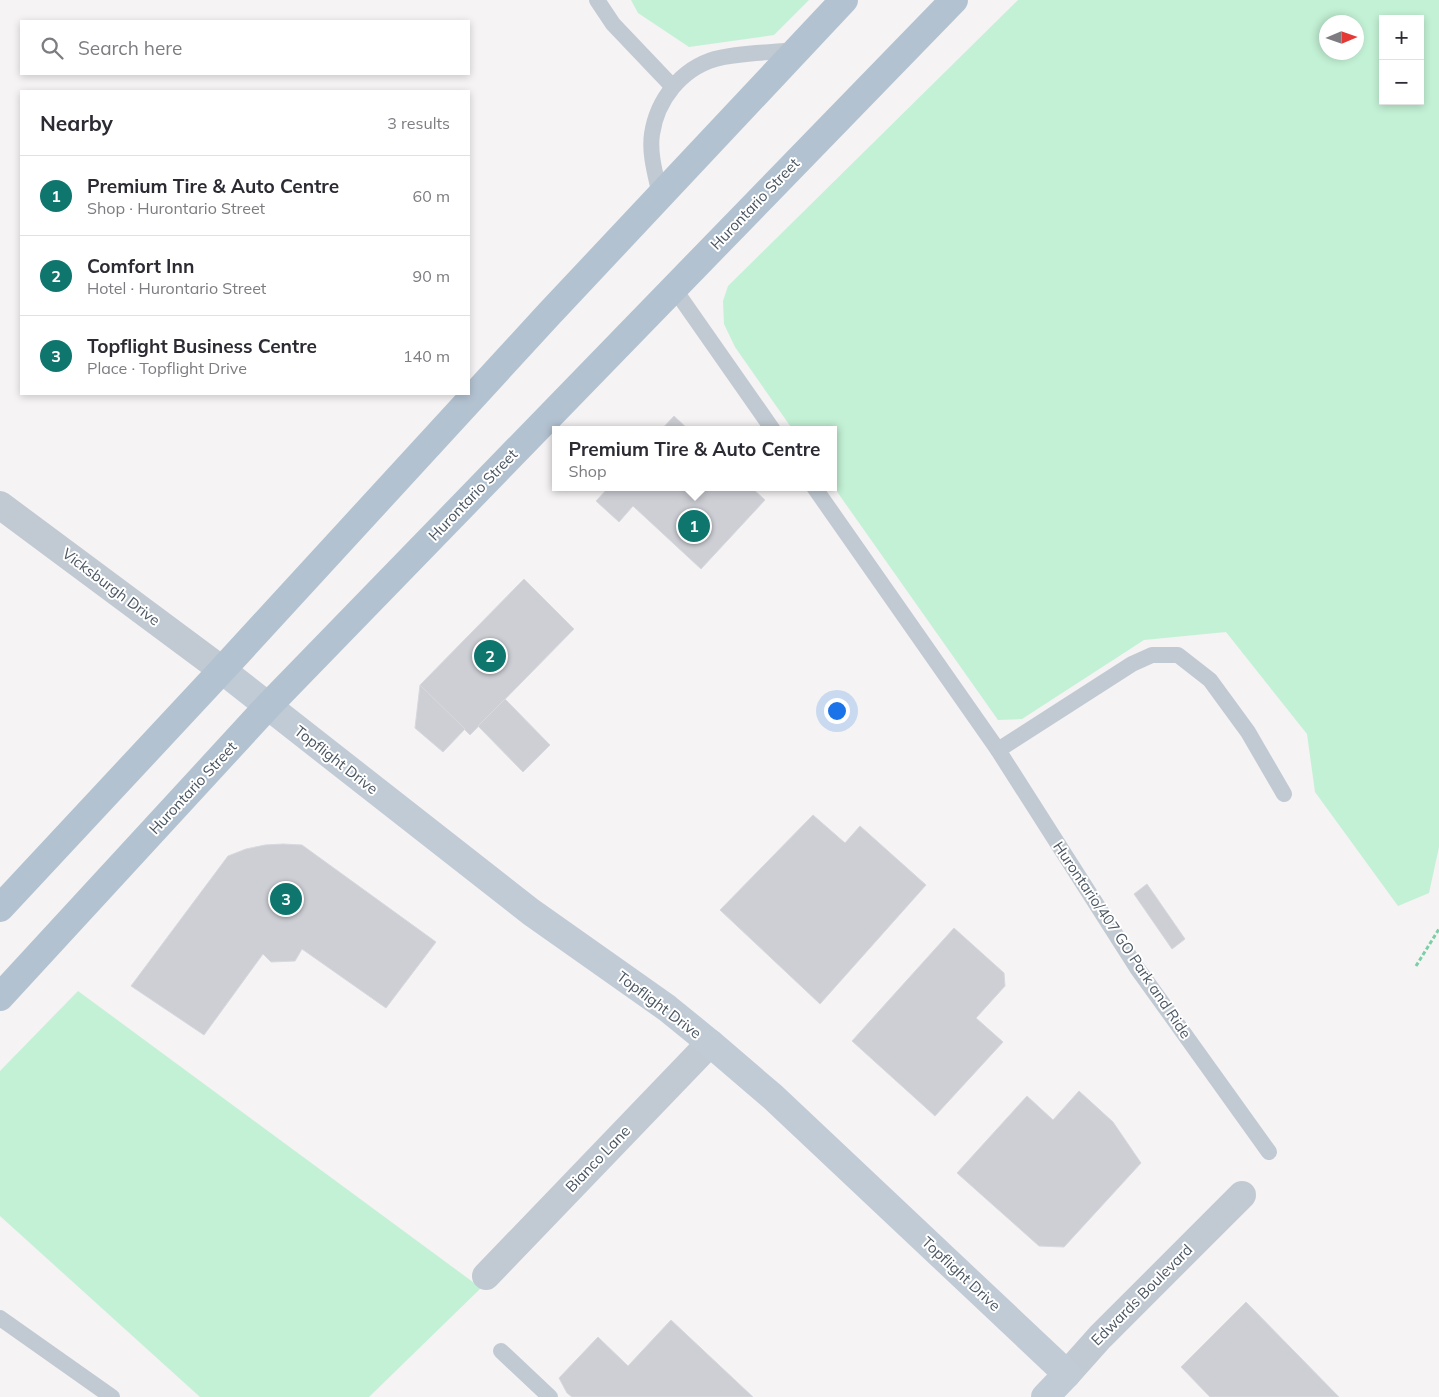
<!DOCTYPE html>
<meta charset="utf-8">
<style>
body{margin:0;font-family:Mulish,sans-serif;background:#f2f2f3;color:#2b2b33}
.controls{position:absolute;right:15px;top:15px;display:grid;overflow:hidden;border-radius:0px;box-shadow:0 2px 8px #0003}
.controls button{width:45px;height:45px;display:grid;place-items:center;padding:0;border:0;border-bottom:1px solid #e1e1e2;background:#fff;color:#2b2b33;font:25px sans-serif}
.compass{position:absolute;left:1319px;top:15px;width:45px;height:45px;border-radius:50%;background:#fff;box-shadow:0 2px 8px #0003;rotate:88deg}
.you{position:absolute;left:836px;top:710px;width:18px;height:18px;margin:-12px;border:4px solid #fff;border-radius:50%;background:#1a73e8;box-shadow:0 0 0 8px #1a73e833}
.badge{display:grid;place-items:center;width:32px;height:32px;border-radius:50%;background:#0f766e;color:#fff;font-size:16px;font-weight:700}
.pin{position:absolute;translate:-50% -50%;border:2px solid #fff;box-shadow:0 1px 5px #0006}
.popup{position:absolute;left:552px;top:426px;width:285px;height:65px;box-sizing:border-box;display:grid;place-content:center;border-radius:0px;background:#fff;filter:drop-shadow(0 1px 4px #0005);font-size:16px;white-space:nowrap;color:#7c7c81}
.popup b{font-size:19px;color:#2b2b33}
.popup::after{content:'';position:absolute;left:50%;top:100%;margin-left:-10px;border:10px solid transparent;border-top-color:#fff}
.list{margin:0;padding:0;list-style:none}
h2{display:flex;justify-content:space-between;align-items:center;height:65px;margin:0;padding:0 20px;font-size:21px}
h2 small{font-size:16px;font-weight:400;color:#7c7c81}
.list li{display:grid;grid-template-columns:32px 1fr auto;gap:15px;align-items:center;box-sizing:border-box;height:80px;padding:0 20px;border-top:1px solid #e1e1e2}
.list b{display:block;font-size:19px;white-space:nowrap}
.list p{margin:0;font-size:16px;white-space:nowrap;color:#7c7c81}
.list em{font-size:16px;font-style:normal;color:#7c7c81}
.icon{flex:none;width:28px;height:28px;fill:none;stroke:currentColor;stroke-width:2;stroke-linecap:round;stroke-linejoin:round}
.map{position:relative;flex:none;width:1439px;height:1397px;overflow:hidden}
.search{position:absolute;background:#fff;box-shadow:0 2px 8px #0003;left:20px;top:20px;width:450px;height:55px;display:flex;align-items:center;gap:12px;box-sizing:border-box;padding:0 18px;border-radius:0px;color:#7c7c81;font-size:19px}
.panel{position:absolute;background:#fff;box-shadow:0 2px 8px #0003;left:20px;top:90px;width:450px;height:305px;border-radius:0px}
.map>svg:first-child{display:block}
.green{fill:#c3f1d5;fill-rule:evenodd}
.building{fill:#cdcfd5;stroke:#d7d9de}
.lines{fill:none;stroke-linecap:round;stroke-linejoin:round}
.path{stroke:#7ad0a6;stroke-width:3;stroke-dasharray:4 2.5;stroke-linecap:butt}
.lane{stroke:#c1cad2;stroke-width:16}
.street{stroke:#c1cad2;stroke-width:28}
.secondary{stroke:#c1cbd6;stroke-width:28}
.primary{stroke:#b3c2d1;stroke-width:28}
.labels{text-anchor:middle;stroke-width:4;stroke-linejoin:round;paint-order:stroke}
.street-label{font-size:15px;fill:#4a5661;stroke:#fff}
</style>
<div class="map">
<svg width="1439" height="1397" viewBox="0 0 1439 1397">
<rect width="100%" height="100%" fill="#f5f3f3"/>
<g class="green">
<path d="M631,0H809L774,35L689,47L638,13Z"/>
<path d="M1018,0H1439V847L1429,893L1398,906L1315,792L1307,734L1226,632L1144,640L1022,719L998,720L833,486V430H793L735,347L724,324L723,301L728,286ZM1383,19H1420V101H1383ZM1326,22H1356V52H1326Z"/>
<path d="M78,991L481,1288L369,1397H200L0,1216V1071Z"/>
</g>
<g class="building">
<path d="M674,416L689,430H661Z"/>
<path d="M609,487H751L765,500L701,569L633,506L619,522L596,501Z"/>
<path d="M524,579L574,629L470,735L420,685Z"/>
<path d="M420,685L465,729L443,752L415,728Z"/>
<path d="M505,699L550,745L523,772L478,726Z"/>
<path d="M813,815L845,843L860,826L926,885L820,1004L720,910Z"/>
<path d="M283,844L302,845L436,942L386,1008L302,949L295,961L271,962L263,954L204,1035L131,986L228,856L246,849L265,845Z"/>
<path d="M1147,884L1185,939L1172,949L1134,894Z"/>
<path d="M954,928L1004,973L1005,986L976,1018L1003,1042L935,1116L852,1041Z"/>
<path d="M1079,1091L1113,1122L1141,1163L1064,1247L1039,1246L957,1173L1027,1096L1053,1120Z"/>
<path d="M1246,1302L1339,1397H1210L1181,1367Z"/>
<path d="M671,1320L753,1397H572L567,1393L559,1378L598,1337L628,1366Z"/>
</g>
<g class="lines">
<path class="path" d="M1416,966L1439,929"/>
<g class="lane">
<path d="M597,0L613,24L672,86"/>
<path d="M660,195C656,176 649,154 652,134C657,100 681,69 715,59C741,52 770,53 796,50"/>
<path d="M673,287L773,430"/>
<path d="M814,487L998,750L1137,968L1269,1152"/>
<path d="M998,750L1132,664L1152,655H1178L1210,680L1248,732L1284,794"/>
<path d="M0,1318L112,1397"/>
<path d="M501,1351L550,1397"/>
</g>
<g class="street">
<path d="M0,505L222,670"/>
<path d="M486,1276L710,1043"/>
<path d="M1067,1374L1100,1337L1242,1195"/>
</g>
<path class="secondary" d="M222,670L531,912L667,1008L710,1043L773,1097L1067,1374L1045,1397"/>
<g class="primary">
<path d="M0,908L222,670L549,314L844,0"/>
<path d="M0,997L268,706L954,0"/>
</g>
</g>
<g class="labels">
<g class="street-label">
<text transform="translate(755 204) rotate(-46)" y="5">Hurontario Street</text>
<text transform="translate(473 495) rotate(-46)" y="5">Hurontario Street</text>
<text transform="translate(111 587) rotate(37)" y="5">Vicksburgh Drive</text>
<text transform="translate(336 760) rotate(38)" y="5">Topflight Drive</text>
<text transform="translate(193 788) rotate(-47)" y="5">Hurontario Street</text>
<text transform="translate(1122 940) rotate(56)" y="5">Hurontario/407 GO Park and Ride</text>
<text transform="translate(659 1005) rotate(37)" y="5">Topflight Drive</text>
<text transform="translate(598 1159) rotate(-46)" y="5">Bianco Lane</text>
<text transform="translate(961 1274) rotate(43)" y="5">Topflight Drive</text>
<text transform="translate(1142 1295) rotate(-45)" y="5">Edwards Boulevard</text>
</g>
</g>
</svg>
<div class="controls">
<button>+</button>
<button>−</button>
</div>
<svg class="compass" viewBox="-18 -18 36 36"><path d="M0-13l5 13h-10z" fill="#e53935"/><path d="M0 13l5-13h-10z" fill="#7c7c81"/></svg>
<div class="you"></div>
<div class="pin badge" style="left:694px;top:526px">1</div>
<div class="popup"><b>Premium Tire &amp; Auto Centre</b>Shop</div>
<div class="pin badge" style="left:490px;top:656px">2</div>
<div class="pin badge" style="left:286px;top:899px">3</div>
<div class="search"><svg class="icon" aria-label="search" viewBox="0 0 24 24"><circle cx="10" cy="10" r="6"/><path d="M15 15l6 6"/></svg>Search here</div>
<section class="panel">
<h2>Nearby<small>3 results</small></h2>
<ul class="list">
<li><span class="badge">1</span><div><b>Premium Tire &amp; Auto Centre</b><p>Shop · Hurontario Street</p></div><em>60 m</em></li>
<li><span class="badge">2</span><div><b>Comfort Inn</b><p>Hotel · Hurontario Street</p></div><em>90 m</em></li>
<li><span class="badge">3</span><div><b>Topflight Business Centre</b><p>Place · Topflight Drive</p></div><em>140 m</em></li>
</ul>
</section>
</div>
